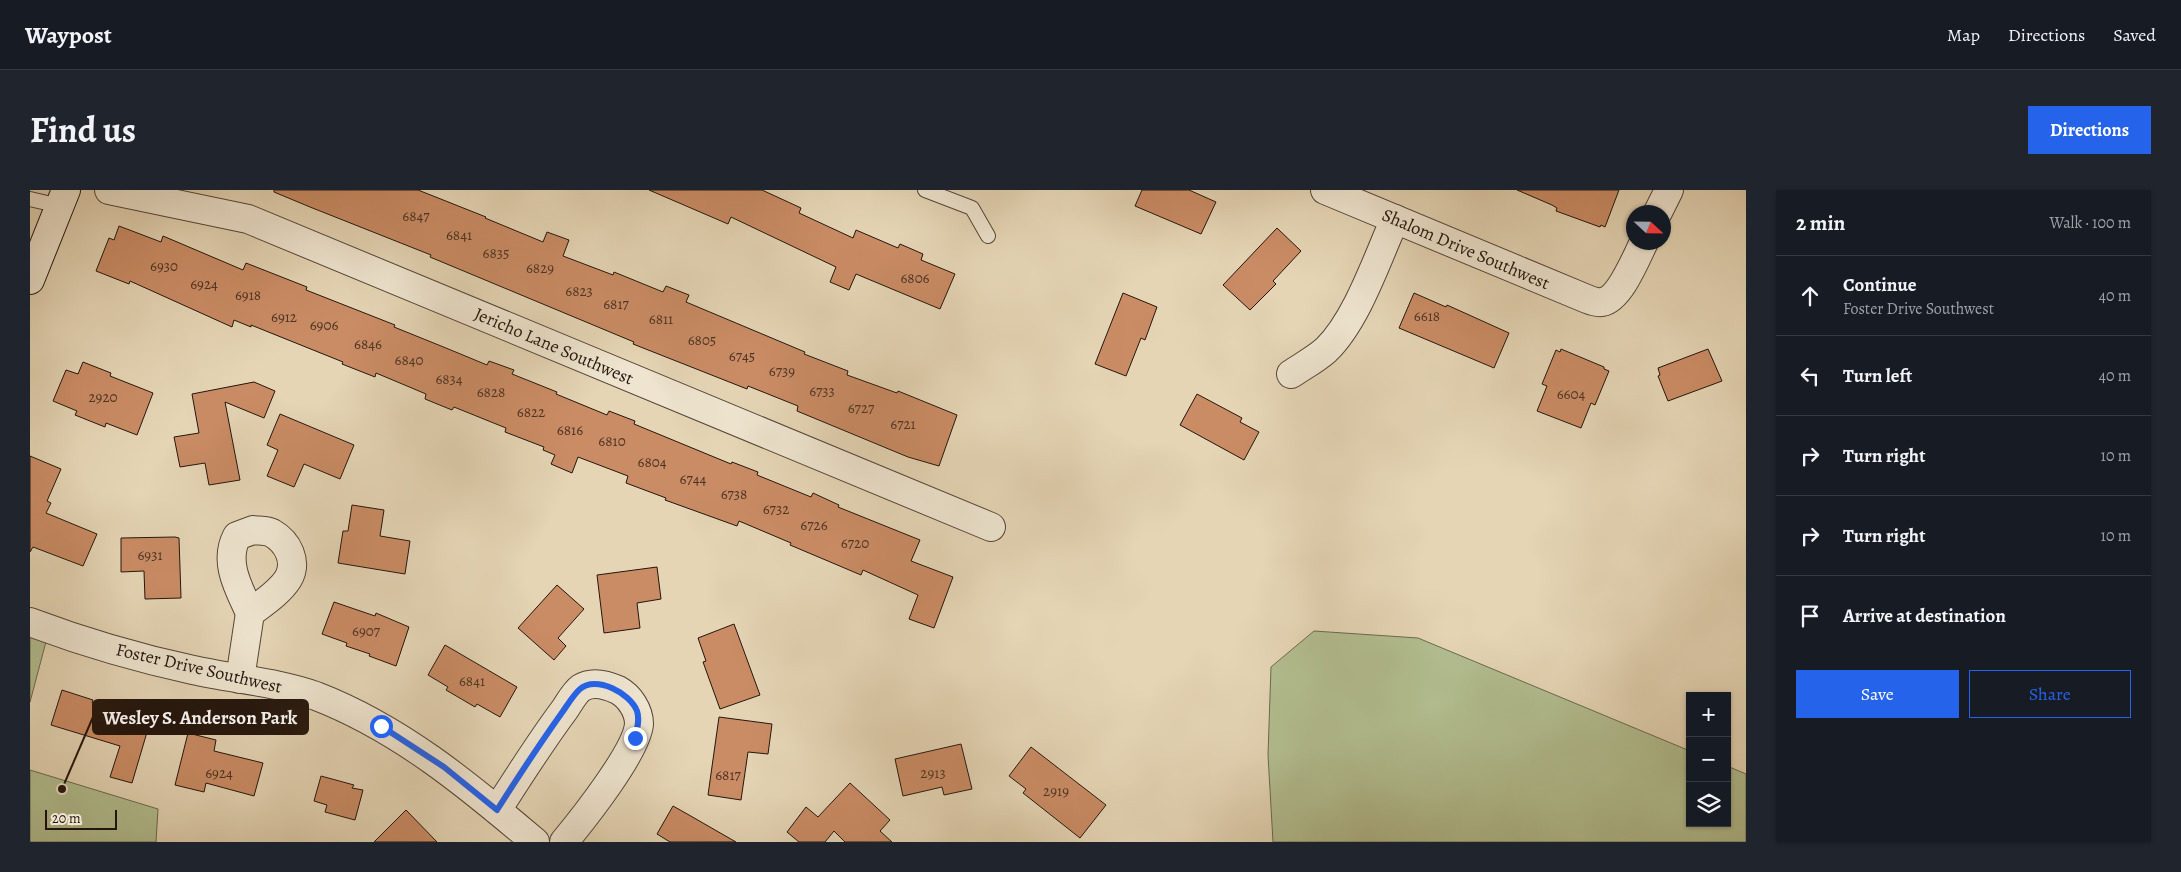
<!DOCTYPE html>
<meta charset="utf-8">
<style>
body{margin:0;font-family:Alegreya,serif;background:#20242c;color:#f1f3f6}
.controls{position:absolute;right:15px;bottom:15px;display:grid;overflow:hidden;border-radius:0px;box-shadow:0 1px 4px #0004}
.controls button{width:45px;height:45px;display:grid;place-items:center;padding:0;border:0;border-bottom:1px solid #363941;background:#171b24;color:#f1f3f6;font:25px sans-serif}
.compass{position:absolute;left:1596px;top:15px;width:45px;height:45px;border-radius:50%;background:#171b24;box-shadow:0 1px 4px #0004;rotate:112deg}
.scale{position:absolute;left:15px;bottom:12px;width:72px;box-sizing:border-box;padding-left:5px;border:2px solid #23160e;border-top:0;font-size:14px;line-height:18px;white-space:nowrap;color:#23160e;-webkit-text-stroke:4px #eee4cf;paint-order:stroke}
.stop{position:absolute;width:15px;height:15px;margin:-11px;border:4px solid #2563eb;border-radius:50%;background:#fff}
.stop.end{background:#2563eb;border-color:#fff;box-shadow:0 1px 5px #0008}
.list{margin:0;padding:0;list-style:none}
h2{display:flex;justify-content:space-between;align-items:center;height:65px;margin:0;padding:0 20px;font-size:21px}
h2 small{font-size:16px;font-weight:400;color:#9ea1a6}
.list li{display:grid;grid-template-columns:32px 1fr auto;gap:15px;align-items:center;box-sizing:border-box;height:80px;padding:0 20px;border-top:1px solid #363941}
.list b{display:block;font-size:19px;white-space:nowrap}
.list p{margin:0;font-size:16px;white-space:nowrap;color:#9ea1a6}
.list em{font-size:16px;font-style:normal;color:#9ea1a6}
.actions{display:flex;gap:10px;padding:15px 20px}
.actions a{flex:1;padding:11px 0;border:1px solid #2563eb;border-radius:0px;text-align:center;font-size:18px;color:#2563eb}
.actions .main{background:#2563eb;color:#fff}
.icon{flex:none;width:28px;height:28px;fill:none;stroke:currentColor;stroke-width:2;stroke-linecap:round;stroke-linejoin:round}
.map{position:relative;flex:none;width:1716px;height:652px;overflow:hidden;border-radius:0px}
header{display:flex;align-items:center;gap:30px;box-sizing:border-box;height:70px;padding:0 25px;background:#171b24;border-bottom:1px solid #363941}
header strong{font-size:24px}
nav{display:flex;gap:28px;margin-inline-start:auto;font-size:18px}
.intro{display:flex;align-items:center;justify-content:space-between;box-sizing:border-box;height:120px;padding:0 30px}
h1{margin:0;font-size:35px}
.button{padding:12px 22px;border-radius:0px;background:#2563eb;color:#fff;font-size:18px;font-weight:700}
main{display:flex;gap:30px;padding:0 30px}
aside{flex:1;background:#171b24;border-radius:0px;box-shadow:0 1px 4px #0004}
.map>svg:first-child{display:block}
.green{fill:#b2be90;stroke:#6a6a4f}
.building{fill:#ca8c65;stroke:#23160e}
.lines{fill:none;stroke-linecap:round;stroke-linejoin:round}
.lane-casing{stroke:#544638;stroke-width:16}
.street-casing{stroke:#544638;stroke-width:30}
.secondary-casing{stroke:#23160e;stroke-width:30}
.lane{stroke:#eee4cf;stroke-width:14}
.street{stroke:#eee4cf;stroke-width:28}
.secondary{stroke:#eee4cf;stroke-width:28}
.route{stroke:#2563eb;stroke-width:6}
.labels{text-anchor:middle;stroke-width:4;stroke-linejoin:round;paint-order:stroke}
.number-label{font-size:15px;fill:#4d3424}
.street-label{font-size:18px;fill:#23160e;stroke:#eee4cf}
.leader{fill:none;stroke:#23160e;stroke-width:2}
.callout-dot{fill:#23160e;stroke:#eee4cf;stroke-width:2}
.callout{fill:#23160e;stroke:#23160e;stroke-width:2}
.callout-label{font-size:19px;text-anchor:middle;font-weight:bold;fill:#fff}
</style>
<header>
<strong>Waypost</strong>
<nav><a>Map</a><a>Directions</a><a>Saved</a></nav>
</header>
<div class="intro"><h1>Find us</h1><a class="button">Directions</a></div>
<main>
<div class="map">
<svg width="1716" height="652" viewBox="0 0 1716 652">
<rect width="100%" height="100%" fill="#e5d5b5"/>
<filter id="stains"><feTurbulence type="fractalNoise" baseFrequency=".004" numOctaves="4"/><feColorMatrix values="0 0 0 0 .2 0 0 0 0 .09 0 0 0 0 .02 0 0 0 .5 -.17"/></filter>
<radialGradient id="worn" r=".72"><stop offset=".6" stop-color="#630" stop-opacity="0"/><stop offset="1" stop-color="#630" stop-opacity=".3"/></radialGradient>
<g class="green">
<path d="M0,441L17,448L0,512Z"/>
<path d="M1284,441L1388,448L1660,561V633H1697V576L1716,584V652H1243L1238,565L1241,477Z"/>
<path d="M0,580L128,619L126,652H0Z"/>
</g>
<g class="building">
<path d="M244,0H388L456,27L455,28L513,52L517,42L539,50L533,66L583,85L584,82L633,102L636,96L659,105L656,112L775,162L774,164L818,181L817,185L867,203L868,201L927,225L909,276L878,267L767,221L768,216L718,196L717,199L603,154L604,152L400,67L401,65L280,17L244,2Z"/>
<path d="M619,0H732L771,18L769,23L823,48L826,40L868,58L870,54L893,64L891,70L925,84L910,119L826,84L819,100L800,92L806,77L701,27L698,34Z"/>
<path d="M1112,0H1159L1186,12L1171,44L1105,16Z"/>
<path d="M1487,0H1589L1575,37L1571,35L1570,37L1526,21L1527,18L1522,15Z"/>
<path d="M89,36L131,52L133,46L213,80L216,73L277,97L276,100L365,135L364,137L416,158L457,175L459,171L484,180L482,184L527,202L526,204L577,225L579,221L605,231L604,234L701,274L702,272L728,282L727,285L781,307L783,303L809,315L808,317L890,350L881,371L923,387L904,438L879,429L888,405L833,380L831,385L760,355L761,353L709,331L707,336L635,310L636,308L596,293L598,286L548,267L542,283L521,274L525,265L513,260L514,257L475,242L476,238L424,217L422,220L395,209L396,204L346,183L345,187L312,174L313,172L221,135V137L204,130L202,137L100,91L99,94L66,81L79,48L84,50Z"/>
<path d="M1247,38L1271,61L1243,91L1246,94L1220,120L1193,95Z"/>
<path d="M1093,103L1127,117L1115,150L1111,148L1096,186L1065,174Z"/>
<path d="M1384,103L1416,117L1417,115L1479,143L1464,178L1369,138Z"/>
<path d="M1531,159L1574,177V179L1579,181L1565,215L1561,213L1551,238L1507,221L1517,196L1512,194L1526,160L1530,162Z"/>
<path d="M1678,159L1692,191L1638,211L1628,186L1630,185L1628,178Z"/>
<path d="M53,172L81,183L80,186L123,203L107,245L76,233L75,237L45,225L47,221L23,211L36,180L48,184Z"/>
<path d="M224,192L245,201L234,228L195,212L210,290L179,295L175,273L150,277L144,247L169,243L162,204Z"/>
<path d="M1167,204L1212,228L1210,232L1229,242L1214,270L1150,235Z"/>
<path d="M250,224L324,255L310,289L274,274L264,297L237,286L248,260L237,255Z"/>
<path d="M0,266L31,279L17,311L21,313L16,323L67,344L53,376L3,357L0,362Z"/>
<path d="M322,315L354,320L350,346L380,351L375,384L308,373L313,341H318Z"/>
<path d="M145,347L149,348L151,408L115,409L114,381L91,382V348Z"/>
<path d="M627,377L631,409L607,413L610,438L574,443L567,385Z"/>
<path d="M527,395L554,419L528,448L536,456L524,470L488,438Z"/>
<path d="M304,412L345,426L346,423L379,437L366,476L339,466L340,464L316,456L317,453L292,444Z"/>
<path d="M704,434L730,505L690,519L673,472L676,471L668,448Z"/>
<path d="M415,455L487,497L470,527L447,514L445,517L416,500L418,497L398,485Z"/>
<path d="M32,500L63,510L62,513L120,532L102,593L80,587L90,556L21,535Z"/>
<path d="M689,527L742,534L738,564L718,562L711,610L678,605Z"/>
<path d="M158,543L186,550L184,561L233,573L224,606L176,593L174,602L145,595Z"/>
<path d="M931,554L942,599L914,605L912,597L873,606L865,569Z"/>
<path d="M1001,557L1076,615L1050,648L993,603L996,599L979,586Z"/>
<path d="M291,586L324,595L322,598L333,600L325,630L295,622L297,615L284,611Z"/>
<path d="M820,593L860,630L850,641L862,652H815L804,641L795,652H769L757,642L776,617L788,627Z"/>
<path d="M643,616L659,625L706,652H640L627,644Z"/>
<path d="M376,620L407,652H344Z"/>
</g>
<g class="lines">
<g class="lane-casing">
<g id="lane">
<path d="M895,0L942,18L958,46"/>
<path d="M0,9L30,16"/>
</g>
</g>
<g class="street-casing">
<g id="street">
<path d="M79,0L218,29L961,337"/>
<path d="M1295,0L1557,109C1562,111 1568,113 1572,112C1590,109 1606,68 1614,52"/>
<path d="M1628,22L1639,0"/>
<path d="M1261,184C1273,176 1286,169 1296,160C1327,130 1347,69 1365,29"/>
<path d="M223,340C229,341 236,340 242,343C258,352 268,372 258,389C249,403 233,413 220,423C209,399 193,372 207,346Z"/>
<path d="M0,432C53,452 108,468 163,480C203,489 247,492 286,506C369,538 438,595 505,652"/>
<path d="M210,489L220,423"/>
<path d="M467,620C489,586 511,551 535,519C539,513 545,502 551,498C562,491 577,495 588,500C599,506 609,520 609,534C607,561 553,629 534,652"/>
</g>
</g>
<g class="secondary-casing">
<path id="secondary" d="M0,90L36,0"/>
</g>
<use href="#lane" class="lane"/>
<use href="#street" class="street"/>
<use href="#secondary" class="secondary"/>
</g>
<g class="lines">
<path class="route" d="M351,536L414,577L467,620C488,587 509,555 531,524C537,516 543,505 550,499C566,485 600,503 607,521C610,530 607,539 605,548"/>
</g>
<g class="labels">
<g class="number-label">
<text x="386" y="31">6847</text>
<text x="429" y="50">6841</text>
<text x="466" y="68">6835</text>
<text x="134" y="81">6930</text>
<text x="510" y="83">6829</text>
<text x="885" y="93">6806</text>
<text x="174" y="99">6924</text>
<text x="549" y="106">6823</text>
<text x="218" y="110">6918</text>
<text x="586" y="119">6817</text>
<text x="1397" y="131">6618</text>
<text x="254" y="132">6912</text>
<text x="631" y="134">6811</text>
<text x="294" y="140">6906</text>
<text x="672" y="155">6805</text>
<text x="338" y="159">6846</text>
<text x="712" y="171">6745</text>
<text x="379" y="175">6840</text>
<text x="752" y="186">6739</text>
<text x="419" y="194">6834</text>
<text x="792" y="206">6733</text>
<text x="461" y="207">6828</text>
<text x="1541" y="209">6604</text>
<text x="73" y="212">2920</text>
<text x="831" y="223">6727</text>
<text x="501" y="227">6822</text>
<text x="873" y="239">6721</text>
<text x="540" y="245">6816</text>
<text x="582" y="256">6810</text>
<text x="622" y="277">6804</text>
<text x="663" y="294">6744</text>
<text x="704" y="309">6738</text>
<text x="746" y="324">6732</text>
<text x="784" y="340">6726</text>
<text x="825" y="358">6720</text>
<text x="120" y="370">6931</text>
<text x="336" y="446">6907</text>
<text x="442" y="496">6841</text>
<text x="189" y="588">6924</text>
<text x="903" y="588">2913</text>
<text x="698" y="590">6817</text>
<text x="1026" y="606">2919</text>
</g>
<g class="street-label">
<text transform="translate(1436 59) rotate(23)" y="6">Shalom Drive Southwest</text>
<text transform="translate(524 156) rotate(23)" y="6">Jericho Lane Southwest</text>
<text transform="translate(169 478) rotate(13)" y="6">Foster Drive Southwest</text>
</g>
</g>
<path class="leader" d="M32 599L63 527"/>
<circle class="callout-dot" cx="32" cy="599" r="5"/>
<rect class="callout" x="63" y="510" width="215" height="34" rx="5"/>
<g class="callout-label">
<text x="170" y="534">Wesley S. Anderson Park</text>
</g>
<rect width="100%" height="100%" filter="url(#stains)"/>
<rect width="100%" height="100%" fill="url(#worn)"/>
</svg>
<div class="controls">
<button>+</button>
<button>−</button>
<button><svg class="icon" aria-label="layers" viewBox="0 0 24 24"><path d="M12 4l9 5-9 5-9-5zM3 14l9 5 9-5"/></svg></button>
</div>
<svg class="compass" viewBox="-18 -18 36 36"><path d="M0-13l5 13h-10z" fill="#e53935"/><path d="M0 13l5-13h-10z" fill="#9ea1a6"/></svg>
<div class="scale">20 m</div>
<div class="stop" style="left:351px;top:536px"></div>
<div class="stop end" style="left:605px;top:548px"></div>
</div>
<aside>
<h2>2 min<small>Walk · 100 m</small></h2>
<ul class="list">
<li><svg class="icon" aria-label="ahead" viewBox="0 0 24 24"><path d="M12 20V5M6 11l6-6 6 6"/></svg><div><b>Continue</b><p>Foster Drive Southwest</p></div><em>40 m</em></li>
<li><svg class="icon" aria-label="left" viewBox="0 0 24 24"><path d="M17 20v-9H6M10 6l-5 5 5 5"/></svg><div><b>Turn left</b></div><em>40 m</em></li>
<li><svg class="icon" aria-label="right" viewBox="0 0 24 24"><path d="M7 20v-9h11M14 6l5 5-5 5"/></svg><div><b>Turn right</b></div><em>10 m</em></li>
<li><svg class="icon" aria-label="right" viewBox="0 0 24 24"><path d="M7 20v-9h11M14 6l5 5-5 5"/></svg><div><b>Turn right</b></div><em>10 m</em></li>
<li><svg class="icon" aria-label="arrive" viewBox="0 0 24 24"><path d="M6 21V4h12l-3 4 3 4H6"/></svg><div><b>Arrive at destination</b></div></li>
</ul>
<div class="actions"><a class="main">Save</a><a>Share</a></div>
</aside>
</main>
